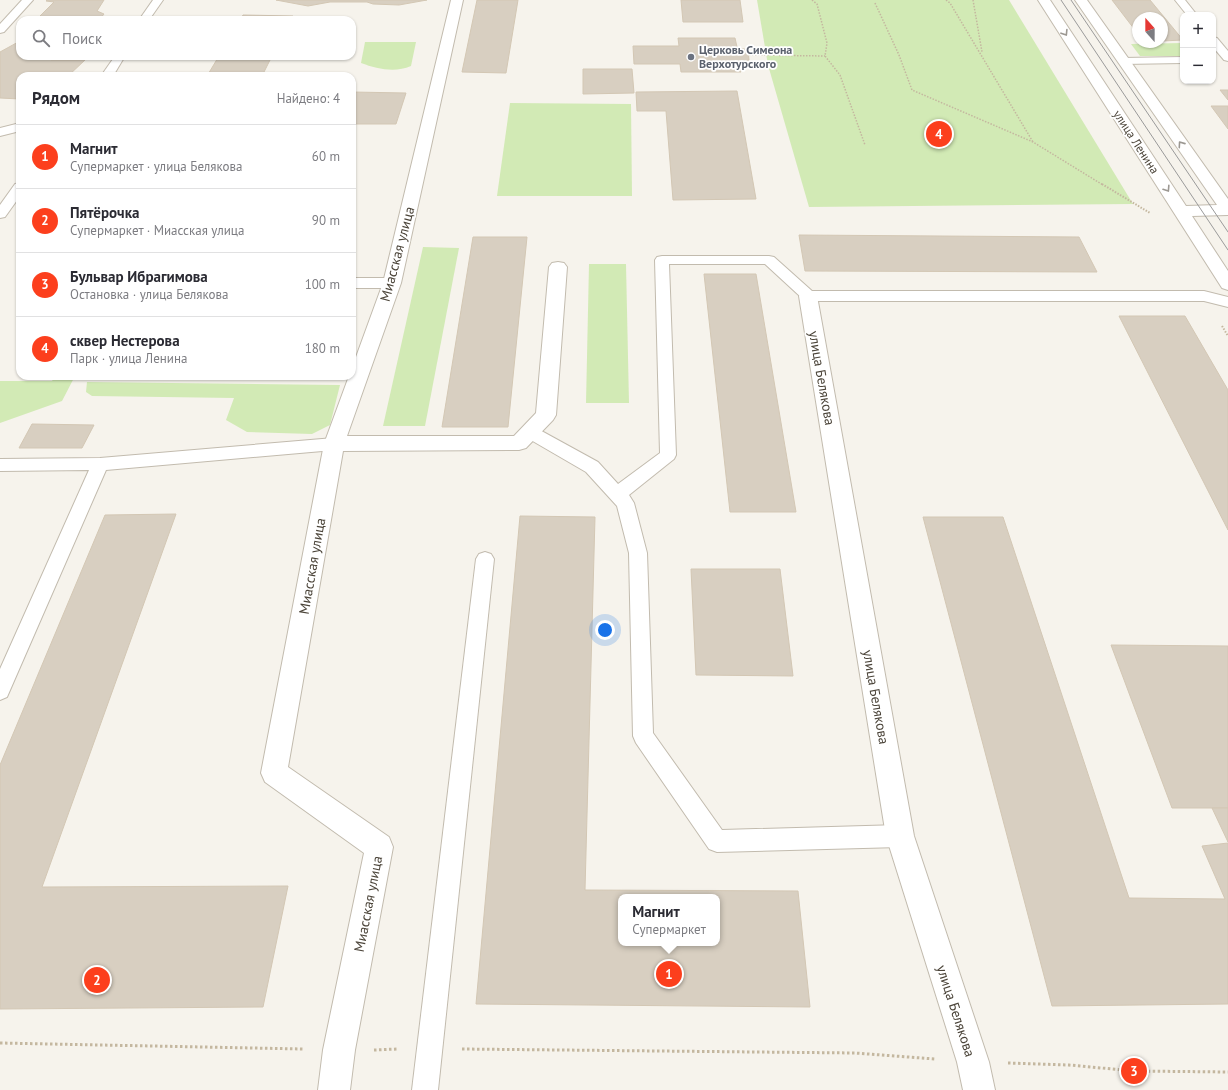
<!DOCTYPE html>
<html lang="ru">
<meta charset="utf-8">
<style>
body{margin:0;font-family:"PT Sans",sans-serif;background:#f7f7f7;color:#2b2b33}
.controls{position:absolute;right:12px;top:12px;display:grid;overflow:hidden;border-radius:8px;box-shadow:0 1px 3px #0004}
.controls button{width:36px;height:36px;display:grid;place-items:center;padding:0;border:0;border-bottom:1px solid #e1e1e2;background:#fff;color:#2b2b33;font:20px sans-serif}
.compass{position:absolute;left:1132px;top:12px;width:36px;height:36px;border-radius:50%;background:#fff;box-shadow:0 1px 3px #0004;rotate:339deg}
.you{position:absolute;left:605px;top:630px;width:14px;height:14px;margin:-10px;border:3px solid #fff;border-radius:50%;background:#1a73e8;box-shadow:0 0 0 6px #1a73e833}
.badge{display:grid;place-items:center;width:26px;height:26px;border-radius:50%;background:#fc3f1d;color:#fff;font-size:13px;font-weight:700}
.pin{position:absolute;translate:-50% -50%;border:2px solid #fff;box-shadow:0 1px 4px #0006}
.popup{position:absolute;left:618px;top:894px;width:102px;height:52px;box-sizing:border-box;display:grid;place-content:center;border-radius:8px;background:#fff;filter:drop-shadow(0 1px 3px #0005);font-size:13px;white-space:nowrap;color:#7c7c81}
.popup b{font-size:15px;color:#2b2b33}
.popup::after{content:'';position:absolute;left:50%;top:100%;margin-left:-8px;border:8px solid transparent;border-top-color:#fff}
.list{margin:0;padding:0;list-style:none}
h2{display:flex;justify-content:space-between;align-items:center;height:52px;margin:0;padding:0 16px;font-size:17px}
h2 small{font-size:13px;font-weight:400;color:#7c7c81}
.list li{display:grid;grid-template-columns:26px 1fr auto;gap:12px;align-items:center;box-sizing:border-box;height:64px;padding:0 16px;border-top:1px solid #e1e1e2}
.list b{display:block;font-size:15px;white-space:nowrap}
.list p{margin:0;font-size:13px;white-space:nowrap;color:#7c7c81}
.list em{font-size:13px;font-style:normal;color:#7c7c81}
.icon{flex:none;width:22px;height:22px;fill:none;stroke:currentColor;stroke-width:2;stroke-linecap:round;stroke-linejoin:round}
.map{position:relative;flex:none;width:1228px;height:1090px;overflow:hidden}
.search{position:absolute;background:#fff;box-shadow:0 1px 3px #0004;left:16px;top:16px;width:340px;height:44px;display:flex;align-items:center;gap:10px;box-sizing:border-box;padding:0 14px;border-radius:12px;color:#7c7c81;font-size:15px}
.panel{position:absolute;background:#fff;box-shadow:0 1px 3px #0004;left:16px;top:72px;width:340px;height:308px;border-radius:12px}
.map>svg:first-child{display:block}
.green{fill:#d2eab5}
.building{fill:#d8cfc1;stroke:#d3c7b4;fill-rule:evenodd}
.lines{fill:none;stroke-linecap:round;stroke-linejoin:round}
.service-casing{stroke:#c2bbae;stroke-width:2}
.minor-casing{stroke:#c2bbae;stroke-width:2}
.tertiary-casing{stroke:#c2bbae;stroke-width:2}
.path-far2{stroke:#c4b79f;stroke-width:1.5;stroke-dasharray:1.5 1.5;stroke-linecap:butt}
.path-far1{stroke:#c4b79f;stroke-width:2;stroke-dasharray:1.5 1.5;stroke-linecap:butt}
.path{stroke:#c4b79f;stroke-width:3;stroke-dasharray:2.5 2.5;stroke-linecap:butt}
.service{fill:#fff;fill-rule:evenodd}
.minor{fill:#fff;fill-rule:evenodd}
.tertiary{fill:#fff;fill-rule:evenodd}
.tram{stroke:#9a9a9a;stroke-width:1}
.oneway{stroke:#9c9892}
.worship-dot{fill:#6b7280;stroke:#fff;stroke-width:1.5}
.labels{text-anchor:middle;stroke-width:3.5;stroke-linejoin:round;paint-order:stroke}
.far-worship-label{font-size:12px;font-weight:bold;fill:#5b616d;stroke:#fff;text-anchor:start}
.far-street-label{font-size:12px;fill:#4b4439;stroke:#fff}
.street-label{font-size:14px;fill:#4b4439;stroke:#fff}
</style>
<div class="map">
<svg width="1228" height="1090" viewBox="0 0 1228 1090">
<rect width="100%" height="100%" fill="#f6f3ec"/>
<g class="green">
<path d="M757,0H1009L1133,204L809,207L768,65Z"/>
<path d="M365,42H416L411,66C395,73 377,69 361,63Z"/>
<path d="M1183,43V56H1140L1131,44Z"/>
<path d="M510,103L631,104L632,196H497Z"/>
<path d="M423,247L459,248L425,426H383Z"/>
<path d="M589,264H626L629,403H586Z"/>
<path d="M55,376H75L62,401L0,423V381H52Z"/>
<path d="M87,382L340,385L330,425L312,434L247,432L226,420L234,398L92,396L86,392Z"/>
</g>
<g class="building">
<path d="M47,0H104L97,11L104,14L99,20H36L54,2L46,1Z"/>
<path d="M276,0H427L399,5L373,4L367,2H330L308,6Z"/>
<path d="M477,0H518L506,73L462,72Z"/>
<path d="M681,0H740L743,22H683Z"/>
<path d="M1112,0H1150L1183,40L1162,41V18H1138V34Z"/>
<path d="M243,15L293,16L291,20H240Z"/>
<path d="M678,38H735L737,47L748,50L749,60L740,62L741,72H681L680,64H634L633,46H679Z"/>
<path d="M20,41V56H55L51,60H85L68,76H20V99L0,98V52Z"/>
<path d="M219,56H272L262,76H207Z"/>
<path d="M583,69H632L634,93L583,94Z"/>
<path d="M1220,90H1228V100Z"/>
<path d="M737,91L756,199L673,200L666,111H637L636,92Z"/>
<path d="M352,92L406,93L396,124H352Z"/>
<path d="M1211,106H1228V129Z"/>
<path d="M799,235L1079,237L1097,272L805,271Z"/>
<path d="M473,237H527L508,427H442Z"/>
<path d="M704,274H756L796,512H730Z"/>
<path d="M1119,316H1185L1228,390V530Z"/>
<path d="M32,424L94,425L82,448H19Z"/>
<path d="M176,514L42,887L288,886L263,1007L0,1009V765L105,515Z"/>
<path d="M520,516L595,517L585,890L798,891L810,1007L476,1004ZM621,897H717V943H621Z"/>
<path d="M923,517H1003L1129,898L1225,899L1202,846L1228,843V1004L1052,1006Z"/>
<path d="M691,569H780L793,676L696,675Z"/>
<path d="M1111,645L1228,646V808H1172Z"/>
<path d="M1212,808H1228V842Z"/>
</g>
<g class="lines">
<g class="service-casing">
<g id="service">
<path d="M22,0H33L4,32L0,33V24Z"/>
<path d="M153,0H163L149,20H139Z"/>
<path d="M1175,0H1185L1197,15H1187Z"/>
<path d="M1213,37L1217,38L1228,51V61L1224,60L1213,47Z"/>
<path d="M115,56H125L113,76H101Z"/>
<path d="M1183,57V63L1123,64L1118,61L1123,58Z"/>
<path d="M20,123V131L0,136V128Z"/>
<path d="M20,183V196L5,217L0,218V205L15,184Z"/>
<path d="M662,256H769L774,257L812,291H1204L1228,297V307L1204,301H808L803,299L765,264H669L676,455L674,459L629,495L634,503L647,553L653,733L722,830L900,825L908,828L911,836L908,844L900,847L717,852L709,849L636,743L633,736L629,553L617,506L586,472L524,436L522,432L524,428L530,426L536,428L598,462L618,484L660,453L655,260L657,257Z"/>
<path d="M352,278H392L397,280L399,283L397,286L392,288H352Z"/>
<path d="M334,438L340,440L342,444L340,448L334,450L106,470L7,697L0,700V669L89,470L0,471V459L100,458Z"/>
<path d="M485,552L491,554L494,559L438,1090H412L476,559L479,554Z"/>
</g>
</g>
<g class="minor-casing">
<g id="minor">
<path d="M451,0H463L401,283L347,436H514L536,413L549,267L552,263L558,262L564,263L567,267L556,415L553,420L526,448L519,450L343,451L288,767L389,837L393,847L355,1050L350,1090H318L323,1050L364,853L265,782L261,773L324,444L349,376H352V368L383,283Z"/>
<path d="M808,290L814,292L817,296L914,836L989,1062L995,1090H963L957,1062L886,836L799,296L802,292Z"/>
</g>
</g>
<g class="tertiary-casing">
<path id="tertiary" d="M1038,0H1050L1186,206L1217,205L1075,0H1087L1228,199V215L1192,216L1228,271V290L1222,288Z"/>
</g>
<g class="path-far2">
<path d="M812,0L817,4L827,43L825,56L840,75L865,145"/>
<path d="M946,0L950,3L1033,142"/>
<path d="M973,0L982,52"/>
<path d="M875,3L899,55L912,90L1033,142L1103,185"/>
<path d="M749,55L825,56"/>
</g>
<g class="path-far1">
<path d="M1102,184L1150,213"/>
<path d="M1222,326L1228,336"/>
</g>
<g class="path">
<path d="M0,1043L303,1049"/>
<path d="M462,1049L855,1053L935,1059"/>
<path d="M374,1050L397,1049"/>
<path d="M1008,1063L1069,1065L1134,1071L1228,1072"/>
</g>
<use href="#service" class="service"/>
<use href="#minor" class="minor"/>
<use href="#tertiary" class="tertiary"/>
<g class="tram">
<path d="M1061,0L1228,250"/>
<path d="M1071,0L1228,232"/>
</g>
</g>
<defs><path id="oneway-chevron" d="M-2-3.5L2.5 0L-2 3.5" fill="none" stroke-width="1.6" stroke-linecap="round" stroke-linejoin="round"/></defs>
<g class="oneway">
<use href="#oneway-chevron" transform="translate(1065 33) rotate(58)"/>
<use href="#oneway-chevron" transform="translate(1181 144) rotate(-125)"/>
<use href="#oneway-chevron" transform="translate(1167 189) rotate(57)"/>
</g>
<circle class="worship-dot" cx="691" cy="57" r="4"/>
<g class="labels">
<g class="far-worship-label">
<text x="699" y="54">Церковь Симеона<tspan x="699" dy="14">Верхотурского</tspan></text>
</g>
<g class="far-street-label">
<text transform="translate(1136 142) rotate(57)" y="4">улица Ленина</text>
</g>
<g class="street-label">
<text transform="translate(397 254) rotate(-75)" y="5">Миасская улица</text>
<text transform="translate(822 378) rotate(80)" y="5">улица Белякова</text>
<text transform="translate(312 566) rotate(-80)" y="5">Миасская улица</text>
<text transform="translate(876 697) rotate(80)" y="5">улица Белякова</text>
<text transform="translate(368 904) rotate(-79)" y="5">Миасская улица</text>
<text transform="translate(956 1011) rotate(72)" y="5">улица Белякова</text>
</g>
</g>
</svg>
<div class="controls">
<button>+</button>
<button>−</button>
</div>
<svg class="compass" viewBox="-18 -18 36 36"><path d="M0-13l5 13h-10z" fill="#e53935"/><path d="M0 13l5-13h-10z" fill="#7c7c81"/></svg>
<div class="you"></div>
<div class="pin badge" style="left:669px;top:974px">1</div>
<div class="popup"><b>Магнит</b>Супермаркет</div>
<div class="pin badge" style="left:97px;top:980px">2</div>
<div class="pin badge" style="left:1134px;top:1071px">3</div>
<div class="pin badge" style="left:939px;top:134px">4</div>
<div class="search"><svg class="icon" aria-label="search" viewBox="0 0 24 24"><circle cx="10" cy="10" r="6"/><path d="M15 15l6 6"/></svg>Поиск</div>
<section class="panel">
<h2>Рядом<small>Найдено: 4</small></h2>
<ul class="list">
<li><span class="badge">1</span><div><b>Магнит</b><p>Супермаркет · улица Белякова</p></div><em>60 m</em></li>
<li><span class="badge">2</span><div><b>Пятёрочка</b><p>Супермаркет · Миасская улица</p></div><em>90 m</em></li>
<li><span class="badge">3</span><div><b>Бульвар Ибрагимова</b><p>Остановка · улица Белякова</p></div><em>100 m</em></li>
<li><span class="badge">4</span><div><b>сквер Нестерова</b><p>Парк · улица Ленина</p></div><em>180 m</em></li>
</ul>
</section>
</div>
